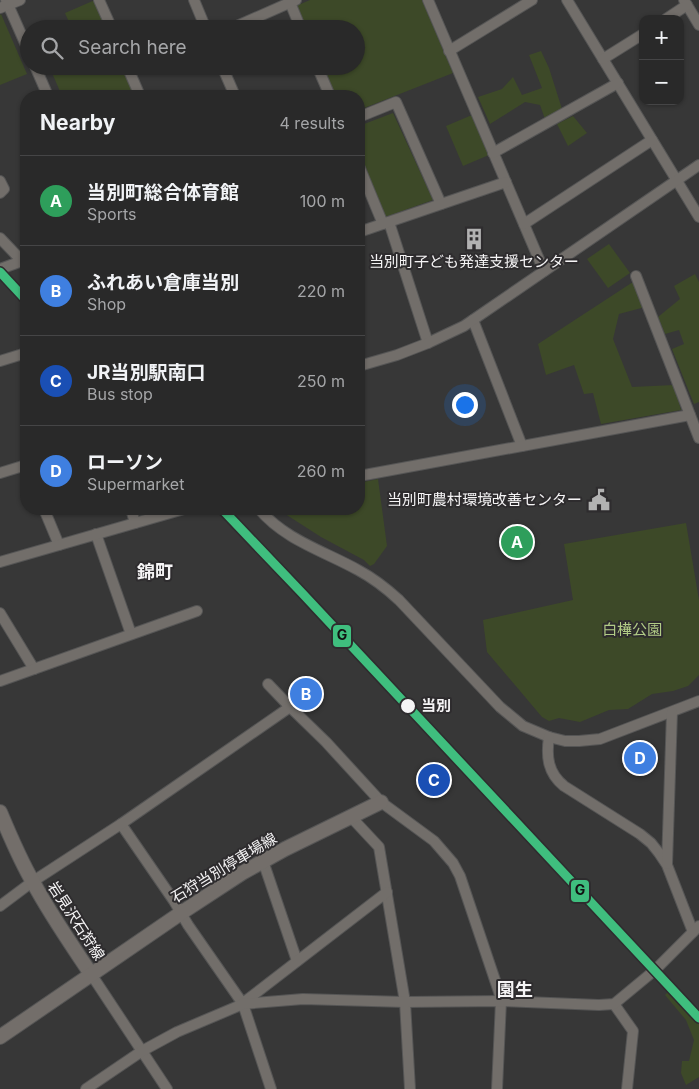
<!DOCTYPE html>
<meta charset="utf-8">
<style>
body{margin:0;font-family:Inter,"Noto Sans JP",sans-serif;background:#313131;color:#f1f3f6}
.controls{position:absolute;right:15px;top:15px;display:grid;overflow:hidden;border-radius:10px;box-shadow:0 1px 4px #0004}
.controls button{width:45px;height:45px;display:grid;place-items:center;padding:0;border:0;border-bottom:1px solid #454546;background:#292929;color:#f1f3f6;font:25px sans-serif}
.you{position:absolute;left:464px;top:404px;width:18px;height:18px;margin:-12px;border:4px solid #fff;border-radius:50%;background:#1a73e8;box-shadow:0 0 0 8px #1a73e833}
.badge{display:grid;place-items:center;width:32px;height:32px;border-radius:50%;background:#95b2f1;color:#fff;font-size:16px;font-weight:700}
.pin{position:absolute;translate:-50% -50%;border:2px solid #fff;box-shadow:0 1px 5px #0006}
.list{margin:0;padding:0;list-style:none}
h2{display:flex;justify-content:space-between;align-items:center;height:65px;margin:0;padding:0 20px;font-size:21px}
h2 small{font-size:16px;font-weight:400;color:#a5a6a8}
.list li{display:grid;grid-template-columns:32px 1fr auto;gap:15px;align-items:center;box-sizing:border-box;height:90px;padding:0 20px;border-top:1px solid #454546}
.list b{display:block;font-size:19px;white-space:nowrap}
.list p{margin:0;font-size:16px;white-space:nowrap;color:#a5a6a8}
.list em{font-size:16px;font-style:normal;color:#a5a6a8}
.icon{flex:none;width:28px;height:28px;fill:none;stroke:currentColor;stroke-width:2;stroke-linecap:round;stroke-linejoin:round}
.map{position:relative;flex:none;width:699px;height:1089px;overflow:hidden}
.search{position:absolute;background:#292929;box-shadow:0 1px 4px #0004;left:20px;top:20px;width:345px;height:55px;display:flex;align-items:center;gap:12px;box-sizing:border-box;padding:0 18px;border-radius:28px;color:#a5a6a8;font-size:19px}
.panel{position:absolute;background:#292929;box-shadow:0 1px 4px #0004;left:20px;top:90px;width:345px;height:425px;border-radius:20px}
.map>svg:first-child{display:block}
.green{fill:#3d4928}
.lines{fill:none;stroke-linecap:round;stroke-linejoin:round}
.minor-casing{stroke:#555;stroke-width:12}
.major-casing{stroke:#555;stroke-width:16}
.minor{stroke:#726e6a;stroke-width:10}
.major{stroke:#736e6a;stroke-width:14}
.rail-1-casing{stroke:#2e2c2e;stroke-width:12}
.rail-1{stroke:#3fbe7e;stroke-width:9}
.stop-dot{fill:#f5f4f5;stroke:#2e2c2e;stroke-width:2}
.labels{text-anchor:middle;stroke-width:4;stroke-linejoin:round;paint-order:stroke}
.poi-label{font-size:15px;fill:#f5f4f5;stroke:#2e2c2e}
.park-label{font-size:15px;fill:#b1cb86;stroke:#2e2c2e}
.stop-label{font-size:15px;font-weight:bold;fill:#f5f4f5;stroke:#2e2c2e;text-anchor:start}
.street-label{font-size:15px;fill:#f5f4f5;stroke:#2e2c2e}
.quarter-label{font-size:18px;font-weight:bold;fill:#f5f4f5;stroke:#2e2c2e}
.line-badge{stroke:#2e2c2e;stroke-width:2}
.pale-badge-label{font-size:14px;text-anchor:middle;font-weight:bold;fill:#111}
</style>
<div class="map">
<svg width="699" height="1089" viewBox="0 0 699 1089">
<rect width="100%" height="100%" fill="#373737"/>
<g class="green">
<path d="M95,0L109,29H72L65,13Z"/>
<path d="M310,0H422L453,73L359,110V96H334L321,66H356V29H306L296,6Z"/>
<path d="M1,14L27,74L0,85V15Z"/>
<path d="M541,51L549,68L562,109L545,119L540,105L525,102L490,124L478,97L502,89L513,77L522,95L542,88L529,55Z"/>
<path d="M49,66H124L137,96H102L100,94L94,96H62Z"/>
<path d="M393,113L433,200L385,217L359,154V126Z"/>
<path d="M472,115L489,155L463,166L446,126Z"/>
<path d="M573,116L587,133L568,146L557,124Z"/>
<path d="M609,244L630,273L608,288L587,259Z"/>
<path d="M695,274L699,282V402L694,404L672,349L684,344L679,330L665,334L658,317L680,299L674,286Z"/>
<path d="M633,282L645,307L619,314L613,339L632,387L674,385L681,410L601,424L593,393L584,394L574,365L546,375L538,344Z"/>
<path d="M378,479L387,546L374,564L370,566L364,560L321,537L279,510L280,509H359V483Z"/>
<path d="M686,523L699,600V675L688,686L673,691L652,694L628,709L609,710L580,722L559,718L549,721L542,717L487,652L483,620L573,600L564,544Z"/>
<path d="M670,990L699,1021V1077L686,1085L681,1073L682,1061H689L694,1040L686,1020L665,995Z"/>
</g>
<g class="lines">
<g class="minor-casing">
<g id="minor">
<path d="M6,0L29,52"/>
<path d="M99,0L112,29"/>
<path d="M194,0L206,29"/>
<path d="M289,0L301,29"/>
<path d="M428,0L544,271"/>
<path d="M567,0L699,217"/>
<path d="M684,0L699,25"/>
<path d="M0,8L20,0"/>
<path d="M666,19L687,5"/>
<path d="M230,29L296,0"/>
<path d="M449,51L532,0"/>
<path d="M603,59L643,34"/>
<path d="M35,66L48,96"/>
<path d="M127,66L140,96"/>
<path d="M222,66L235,96"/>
<path d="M317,66L330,96"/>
<path d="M359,117L396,102L441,204"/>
<path d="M493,153L618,83"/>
<path d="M359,166L383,224"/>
<path d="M0,181L4,189L0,193"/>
<path d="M389,222L428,343"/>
<path d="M524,224L652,140"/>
<path d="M359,232L506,182"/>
<path d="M0,238L22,261L26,260"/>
<path d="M0,269L22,261"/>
<path d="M636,276L699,438"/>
<path d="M473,320L522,446"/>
<path d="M0,361L26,353"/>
<path d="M359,366L397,355L428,343L464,326L699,165"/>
<path d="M0,473L26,465"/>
<path d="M359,476L690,415"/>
<path d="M44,509L59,545"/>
<path d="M131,509L135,523"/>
<path d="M259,509C285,540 324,551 358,570C373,578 386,588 399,600L500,707L523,726L549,737L565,741H579L600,739L699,701"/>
<path d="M96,534L131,634"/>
<path d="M0,562L184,509"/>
<path d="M0,613L34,669"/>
<path d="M0,681L197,611"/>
<path d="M268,684L290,707L326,742L381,802L434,841L453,863L460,876L499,992L501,1001L497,1089"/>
<path d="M549,737C546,757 548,773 564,786L640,834L651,843L659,853L667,865L693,932"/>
<path d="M351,817L379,847L405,1002L410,1089"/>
<path d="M121,824L174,901L188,925L243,1004L271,1089"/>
<path d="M263,861L297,961"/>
<path d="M667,864L672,712"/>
<path d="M0,906L32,882L121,824L290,707"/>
<path d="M91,974L167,1089"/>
<path d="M243,1003L387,892"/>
<path d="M614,1004L633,1031L627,1089"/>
<path d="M86,1089L142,1051L177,1032L243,1004L303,999L405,1002L501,1001L599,1005L614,1004L655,970L699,926"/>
</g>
</g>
<g class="major-casing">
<g id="major">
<path d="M0,812C10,836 20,860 33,882C50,914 71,944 91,974"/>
<path d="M0,1037L181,913L242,873L285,849L381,802"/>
</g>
</g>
<use href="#minor" class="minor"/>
<use href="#major" class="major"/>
<g class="rail-1-casing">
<g id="rail-1">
<path d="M0,272L26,300"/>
<path d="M222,509L302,593L699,1018"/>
</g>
</g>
<use href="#rail-1" class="rail-1"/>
</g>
<defs>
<g id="building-bare" transform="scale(1.725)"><path d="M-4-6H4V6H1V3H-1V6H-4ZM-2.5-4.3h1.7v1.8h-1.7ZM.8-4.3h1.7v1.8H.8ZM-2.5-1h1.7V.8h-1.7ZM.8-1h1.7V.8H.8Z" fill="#b2b2b2" stroke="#2e2c2e" stroke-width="2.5" paint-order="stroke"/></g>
<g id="civic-bare" transform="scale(1.725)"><path d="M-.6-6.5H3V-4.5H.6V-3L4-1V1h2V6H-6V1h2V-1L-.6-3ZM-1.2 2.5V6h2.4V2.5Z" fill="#b2b2b2" stroke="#2e2c2e" stroke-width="2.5" paint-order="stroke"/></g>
</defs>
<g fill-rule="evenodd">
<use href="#building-bare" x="474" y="239"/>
<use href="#civic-bare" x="599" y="500"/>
</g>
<circle class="stop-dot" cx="408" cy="706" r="8"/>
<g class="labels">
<g class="poi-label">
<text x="474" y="267">当別町子ども発達支援センター</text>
<text x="582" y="505" text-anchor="end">当別町農村環境改善センター</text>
</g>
<g class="park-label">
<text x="632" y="635">白樺公園</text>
</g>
<g class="stop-label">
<text x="421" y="711">当別</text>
</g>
<g class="street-label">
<text transform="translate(224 868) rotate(-31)" y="5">石狩当別停車場線</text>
<text transform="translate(76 921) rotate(57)" y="5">岩見沢石狩線</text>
</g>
<g class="quarter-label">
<text x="155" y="578">錦町</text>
<text x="515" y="996">園生</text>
</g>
</g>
<g class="line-badge">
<rect x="332" y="624" width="20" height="24" rx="5" fill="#3fbe7e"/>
<rect x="570" y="879" width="20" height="24" rx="5" fill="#3fbe7e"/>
</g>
<g class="pale-badge-label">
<text x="342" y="640">G</text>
<text x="580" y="895">G</text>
</g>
</svg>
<div class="controls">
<button>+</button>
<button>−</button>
</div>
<div class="you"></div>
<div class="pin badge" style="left:517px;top:542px;background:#2e9e5b">A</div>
<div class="pin badge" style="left:306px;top:694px;background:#3f7fe0">B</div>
<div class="pin badge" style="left:434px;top:780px;background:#1a4fb4">C</div>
<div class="pin badge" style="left:640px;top:758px;background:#3f7fe0">D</div>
<div class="search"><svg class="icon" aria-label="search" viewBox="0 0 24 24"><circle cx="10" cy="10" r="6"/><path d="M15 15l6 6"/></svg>Search here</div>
<section class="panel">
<h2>Nearby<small>4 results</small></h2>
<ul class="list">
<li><span class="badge" style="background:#2e9e5b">A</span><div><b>当別町総合体育館</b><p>Sports</p></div><em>100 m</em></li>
<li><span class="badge" style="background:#3f7fe0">B</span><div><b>ふれあい倉庫当別</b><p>Shop</p></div><em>220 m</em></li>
<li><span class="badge" style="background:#1a4fb4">C</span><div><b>JR当別駅南口</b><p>Bus stop</p></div><em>250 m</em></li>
<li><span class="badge" style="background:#3f7fe0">D</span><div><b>ローソン</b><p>Supermarket</p></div><em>260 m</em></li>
</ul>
</section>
</div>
